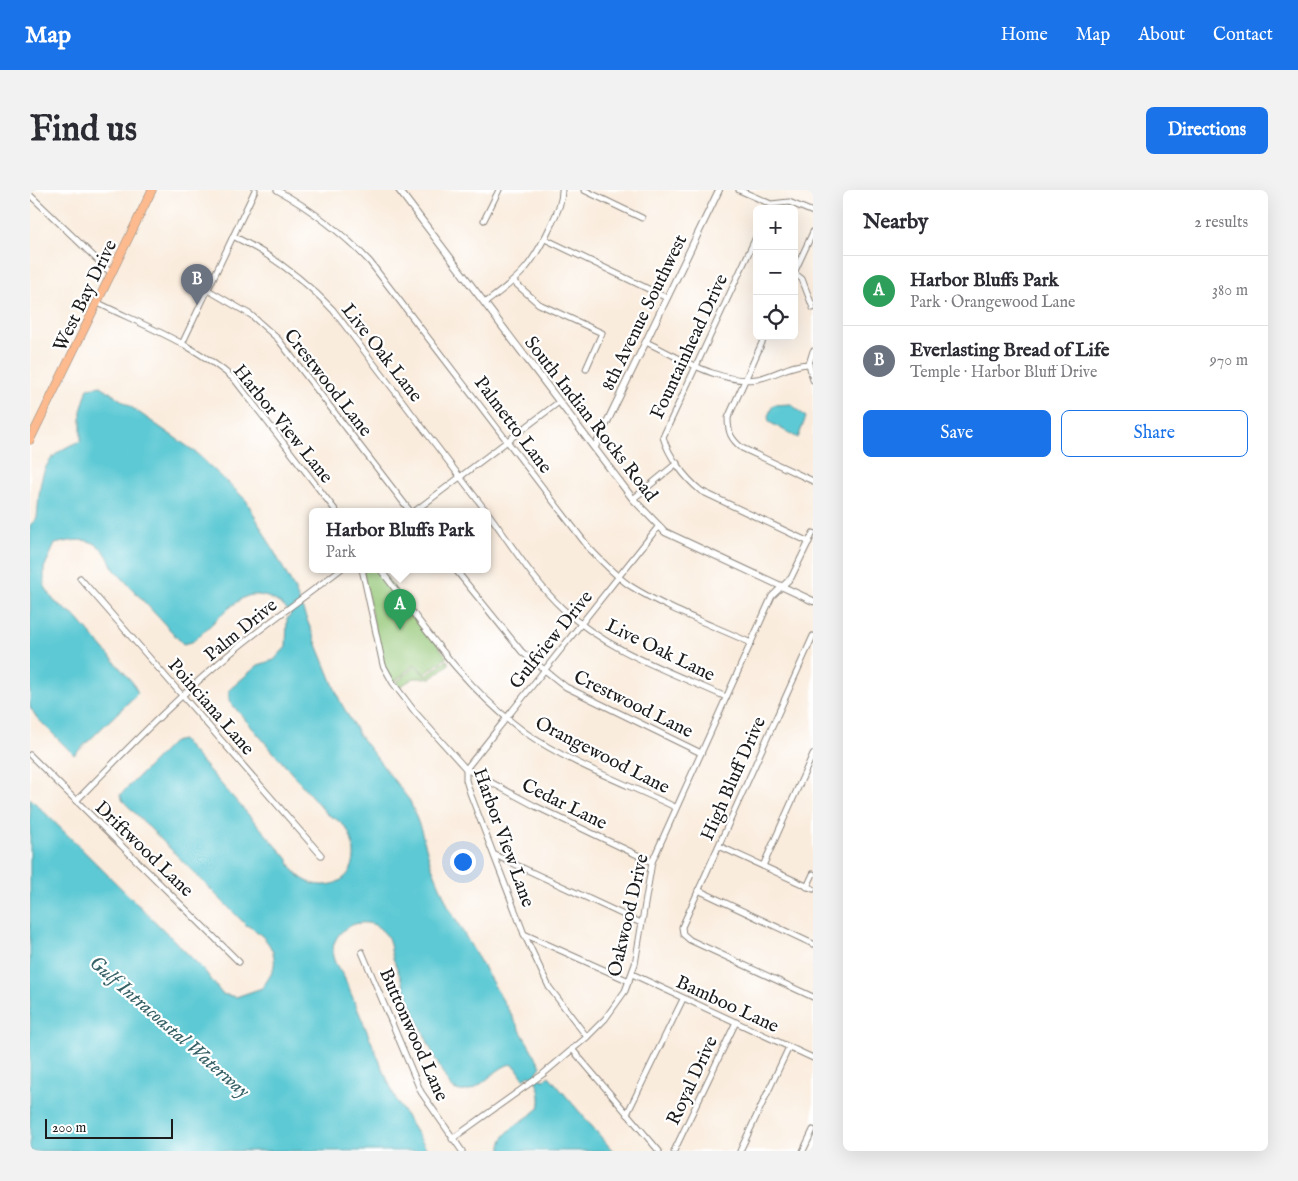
<!DOCTYPE html>
<meta charset="utf-8">
<style>
body{margin:0;font-family:"IM FELL English",serif;background:#f2f2f3;color:#2b2b33}
.controls{position:absolute;right:15px;top:15px;display:grid;overflow:hidden;border-radius:8px;box-shadow:0 5px 20px #0002}
.controls button{width:45px;height:45px;display:grid;place-items:center;padding:0;border:0;border-bottom:1px solid #e1e1e2;background:#fff;color:#2b2b33;font:25px sans-serif}
.scale{position:absolute;left:15px;bottom:12px;width:128px;box-sizing:border-box;padding-left:5px;border:2px solid #1c1c1c;border-top:0;font-size:14px;line-height:18px;white-space:nowrap;color:#1c1c1c;-webkit-text-stroke:4px #fff;paint-order:stroke}
.you{position:absolute;left:432px;top:671px;width:18px;height:18px;margin:-12px;border:4px solid #fff;border-radius:50%;background:#1a73e8;box-shadow:0 0 0 8px #1a73e833}
.badge{display:grid;place-items:center;width:32px;height:32px;border-radius:50%;background:#1a73e8;color:#fff;font-size:16px;font-weight:700}
.pin{position:absolute;translate:-50% -41px;filter:drop-shadow(0 1px 2px #0008)}
.pin::after{content:'';position:absolute;top:26px;width:18px;height:15px;background:inherit;clip-path:polygon(0 0,100% 0,50% 100%)}
.popup{position:absolute;left:279px;top:318px;width:182px;height:65px;box-sizing:border-box;display:grid;place-content:center;border-radius:8px;background:#fff;filter:drop-shadow(0 1px 4px #0005);font-size:16px;white-space:nowrap;color:#7c7c81}
.popup b{font-size:19px;color:#2b2b33}
.popup::after{content:'';position:absolute;left:50%;top:100%;margin-left:-10px;border:10px solid transparent;border-top-color:#fff}
.list{margin:0;padding:0;list-style:none}
h2{display:flex;justify-content:space-between;align-items:center;height:65px;margin:0;padding:0 20px;font-size:21px}
h2 small{font-size:16px;font-weight:400;color:#7c7c81}
.list li{display:grid;grid-template-columns:32px 1fr auto;gap:15px;align-items:center;box-sizing:border-box;height:70px;padding:0 20px;border-top:1px solid #e1e1e2}
.list b{display:block;font-size:19px;white-space:nowrap}
.list p{margin:0;font-size:16px;white-space:nowrap;color:#7c7c81}
.list em{font-size:16px;font-style:normal;color:#7c7c81}
.actions{display:flex;gap:10px;padding:15px 20px}
.actions a{flex:1;padding:11px 0;border:1px solid #1a73e8;border-radius:8px;text-align:center;font-size:18px;color:#1a73e8}
.actions .main{background:#1a73e8;color:#fff}
.icon{flex:none;width:28px;height:28px;fill:none;stroke:currentColor;stroke-width:2;stroke-linecap:round;stroke-linejoin:round}
.map{position:relative;flex:none;width:783px;height:961px;overflow:hidden;border-radius:8px}
header{display:flex;align-items:center;gap:30px;box-sizing:border-box;height:70px;padding:0 25px;background:#1a73e8;color:#fff}
header strong{font-size:24px}
nav{display:flex;gap:28px;margin-inline-start:auto;font-size:18px}
.intro{display:flex;align-items:center;justify-content:space-between;box-sizing:border-box;height:120px;padding:0 30px}
h1{margin:0;font-size:35px}
.button{padding:12px 22px;border-radius:8px;background:#1a73e8;color:#fff;font-size:18px;font-weight:700}
main{display:flex;gap:30px;padding:0 30px}
aside{flex:1;background:#fff;border-radius:8px;box-shadow:0 5px 20px #0002}
.map>svg:first-child{display:block}
.green{fill:#96c879;stroke:#59724a}
.water{fill:#5dc9d4;stroke:#3c7278}
.lines{fill:none;stroke-linecap:round;stroke-linejoin:round}
.minor-casing{stroke:#8b847c;stroke-width:7}
.tertiary-casing{stroke:#8b847c;stroke-width:8}
.primary-casing{stroke:#8b847c;stroke-width:9}
.minor{stroke:#fff;stroke-width:5}
.tertiary{stroke:#fff;stroke-width:6}
.primary{stroke:#fcba8e;stroke-width:8}
.labels{text-anchor:middle;stroke-width:4.5;stroke-linejoin:round;paint-order:stroke}
.street-label{font-size:19px;fill:#1c1c1c;stroke:#fff}
.water-label{font-size:20px;font-style:italic;fill:#366166;stroke:#fff}
</style>
<header>
<strong>Map</strong>
<nav><a>Home</a><a>Map</a><a>About</a><a>Contact</a></nav>
</header>
<div class="intro"><h1>Find us</h1><a class="button">Directions</a></div>
<main>
<div class="map">
<svg width="783" height="961" viewBox="0 0 783 961">
<rect width="100%" height="100%" fill="#fff"/>
<filter id="ink" filterUnits="userSpaceOnUse"><feTurbulence type="fractalNoise" baseFrequency=".02" numOctaves="2"/><feDisplacementMap in="SourceGraphic" scale="10" xChannelSelector="R" yChannelSelector="G"/><feConvolveMatrix kernelMatrix="1 2 1 2 8 2 1 2 1" color-interpolation-filters="sRGB"/></filter>
<filter id="wash" filterUnits="userSpaceOnUse"><feTurbulence type="fractalNoise" baseFrequency=".0096" numOctaves="4" result="noise"/><feDisplacementMap in="SourceGraphic" scale="20" xChannelSelector="R" yChannelSelector="G"/><feGaussianBlur stdDeviation="1.12" result="paint"/><feColorMatrix in="noise" values="0 0 0 0 0 0 0 0 0 0 0 0 0 0 0 0 0 1.4 0 .05"/><feComposite in="paint" operator="in"/></filter>
<g filter="url(#wash)">
<rect width="100%" height="100%" fill="#faecdd"/>
<g class="green">
<path d="M332,379H350L417,467L395,484L385,474L363,493L353,475Z"/>
<path d="M417,470L419,474L402,488H384L369,497L366,493L385,476L396,486Z"/>
</g>
<g class="water">
<path d="M71,196L164,261L216,310L264,398L310,511L329,545L380,611L391,640L401,675L419,718L511,876L506,884L510,889L514,890L519,886L583,961H471C469,939 496,931 509,918C512,909 509,888 499,885L494,889L486,877L481,874C462,878 445,910 424,899C412,893 370,787 363,768C360,760 361,753 357,746C353,741 348,736 342,734C321,728 300,745 303,767C305,775 310,780 314,787L366,910L398,961H0V608L174,780L192,804L206,807L232,798C236,792 243,783 244,776C247,758 231,742 216,735L93,611L90,605L143,552L152,550L257,668C273,711 333,700 323,655C321,648 319,640 313,635C309,630 302,627 297,624L199,511V500L228,475L244,470L256,457L257,429L261,424C251,411 229,399 213,408C196,418 178,439 162,452L153,454L83,378C71,347 54,347 25,354L14,378V395L24,411L47,428L103,493L108,503L44,565L7,528L0,517V335L7,328C11,289 8,266 51,251V221L58,198Z"/>
<path d="M761,214L776,227L768,248L739,232L738,226L743,215Z"/>
</g>
</g>
<g filter="url(#ink)">
<g class="lines">
<g class="minor-casing">
<g id="minor">
<path d="M247,0C282,20 313,43 340,72L559,358C572,371 586,387 602,397C639,420 682,435 721,453"/>
<path d="M554,0L612,28"/>
<path d="M709,0L741,14L759,12L783,22"/>
<path d="M0,5L82,84"/>
<path d="M454,30L469,0"/>
<path d="M727,45L633,247C639,267 655,288 671,301L779,352"/>
<path d="M203,46C242,65 274,89 303,120L456,321"/>
<path d="M515,49L637,108"/>
<path d="M764,83L783,42"/>
<path d="M764,83L772,89L783,118"/>
<path d="M484,92L509,114L572,143L556,179"/>
<path d="M178,100L221,125L248,149L380,321"/>
<path d="M68,113C115,136 166,155 205,190L306,321"/>
<path d="M455,113C492,86 502,76 522,33C527,22 532,13 532,0"/>
<path d="M735,146L698,228C698,243 701,249 712,258L783,291"/>
<path d="M616,152C648,167 692,195 727,189C745,186 760,174 779,174"/>
<path d="M152,154L225,0"/>
<path d="M783,161L779,174L783,190"/>
<path d="M603,309L647,273"/>
<path d="M385,321L529,212"/>
<path d="M458,323C481,354 505,393 533,419C578,461 641,482 696,507"/>
<path d="M332,379L353,475L363,493L385,522L436,579V590L440,603L494,744L519,797L557,847"/>
<path d="M350,379C394,437 435,499 496,543C537,572 599,595 645,617"/>
<path d="M425,379L492,462L536,497L671,563"/>
<path d="M50,388L291,665"/>
<path d="M783,446L652,737L653,744L660,750L783,807"/>
<path d="M0,565L209,772"/>
<path d="M46,611C98,558 150,504 208,457C242,430 277,405 311,379"/>
<path d="M689,656L783,699"/>
<path d="M465,665L611,733"/>
<path d="M622,672L505,616L436,579L628,337"/>
<path d="M733,676L783,564"/>
<path d="M777,697L783,684"/>
<path d="M668,700L783,754"/>
<path d="M494,744L599,791"/>
<path d="M332,762L391,902L432,961"/>
<path d="M602,784L783,868"/>
<path d="M542,859L629,961"/>
<path d="M597,924L653,809"/>
<path d="M422,949L513,884L557,847L575,829L595,801L605,774L622,672L742,406L761,388L783,343"/>
<path d="M644,961L706,832"/>
<path d="M710,961L759,857"/>
<path d="M773,961L783,940"/>
</g>
</g>
<g class="tertiary-casing">
<g id="tertiary">
<path d="M369,0L603,309L635,342L783,411"/>
<path d="M565,257L689,0"/>
</g>
</g>
<g class="primary-casing">
<path id="primary" d="M0,250L122,0"/>
</g>
<use href="#minor" class="minor"/>
<use href="#tertiary" class="tertiary"/>
<use href="#primary" class="primary"/>
</g>
</g>
<g class="labels">
<g class="street-label">
<text transform="translate(54 105) rotate(-64)" y="7">West Bay Drive</text>
<text transform="translate(613 122) rotate(-64)" y="7">8th Avenue Southwest</text>
<text transform="translate(658 156) rotate(-65)" y="7">Fountainhead Drive</text>
<text transform="translate(353 162) rotate(52)" y="7">Live Oak Lane</text>
<text transform="translate(299 192) rotate(52)" y="7">Crestwood Lane</text>
<text transform="translate(562 228) rotate(52)" y="7">South Indian Rocks Road</text>
<text transform="translate(254 233) rotate(51)" y="7">Harbor View Lane</text>
<text transform="translate(484 234) rotate(53)" y="7">Palmetto Lane</text>
<text transform="translate(210 439) rotate(-39)" y="7">Palm Drive</text>
<text transform="translate(520 449) rotate(-51)" y="7">Gulfview Drive</text>
<text transform="translate(631 459) rotate(26)" y="7">Live Oak Lane</text>
<text transform="translate(604 513) rotate(26)" y="7">Crestwood Lane</text>
<text transform="translate(182 516) rotate(49)" y="7">Poinciana Lane</text>
<text transform="translate(573 564) rotate(27)" y="7">Orangewood Lane</text>
<text transform="translate(702 588) rotate(-66)" y="7">High Bluff Drive</text>
<text transform="translate(535 613) rotate(26)" y="7">Cedar Lane</text>
<text transform="translate(475 647) rotate(70)" y="7">Harbor View Lane</text>
<text transform="translate(115 658) rotate(44)" y="7">Driftwood Lane</text>
<text transform="translate(597 725) rotate(-77)" y="7">Oakwood Drive</text>
<text transform="translate(698 813) rotate(25)" y="7">Bamboo Lane</text>
<text transform="translate(385 844) rotate(66)" y="7">Buttonwood Lane</text>
<text transform="translate(661 890) rotate(-65)" y="7">Royal Drive</text>
</g>
<g class="water-label">
<text transform="translate(140 836) rotate(41)" y="7">Gulf Intracoastal Waterway</text>
</g>
</g>
</svg>
<div class="controls">
<button>+</button>
<button>−</button>
<button><svg class="icon" aria-label="locate" viewBox="0 0 24 24"><circle cx="12" cy="12" r="6"/><path d="M12 2v4M12 18v4M2 12h4M18 12h4"/></svg></button>
</div>
<div class="scale">200 m</div>
<div class="you"></div>
<div class="pin badge" style="left:370px;top:440px;background:#2e9e5b">A</div>
<div class="popup"><b>Harbor Bluffs Park</b>Park</div>
<div class="pin badge" style="left:167px;top:115px;background:#6b7280">B</div>
</div>
<aside>
<h2>Nearby<small>2 results</small></h2>
<ul class="list">
<li><span class="badge" style="background:#2e9e5b">A</span><div><b>Harbor Bluffs Park</b><p>Park · Orangewood Lane</p></div><em>380 m</em></li>
<li><span class="badge" style="background:#6b7280">B</span><div><b>Everlasting Bread of Life</b><p>Temple · Harbor Bluff Drive</p></div><em>970 m</em></li>
</ul>
<div class="actions"><a class="main">Save</a><a>Share</a></div>
</aside>
</main>
